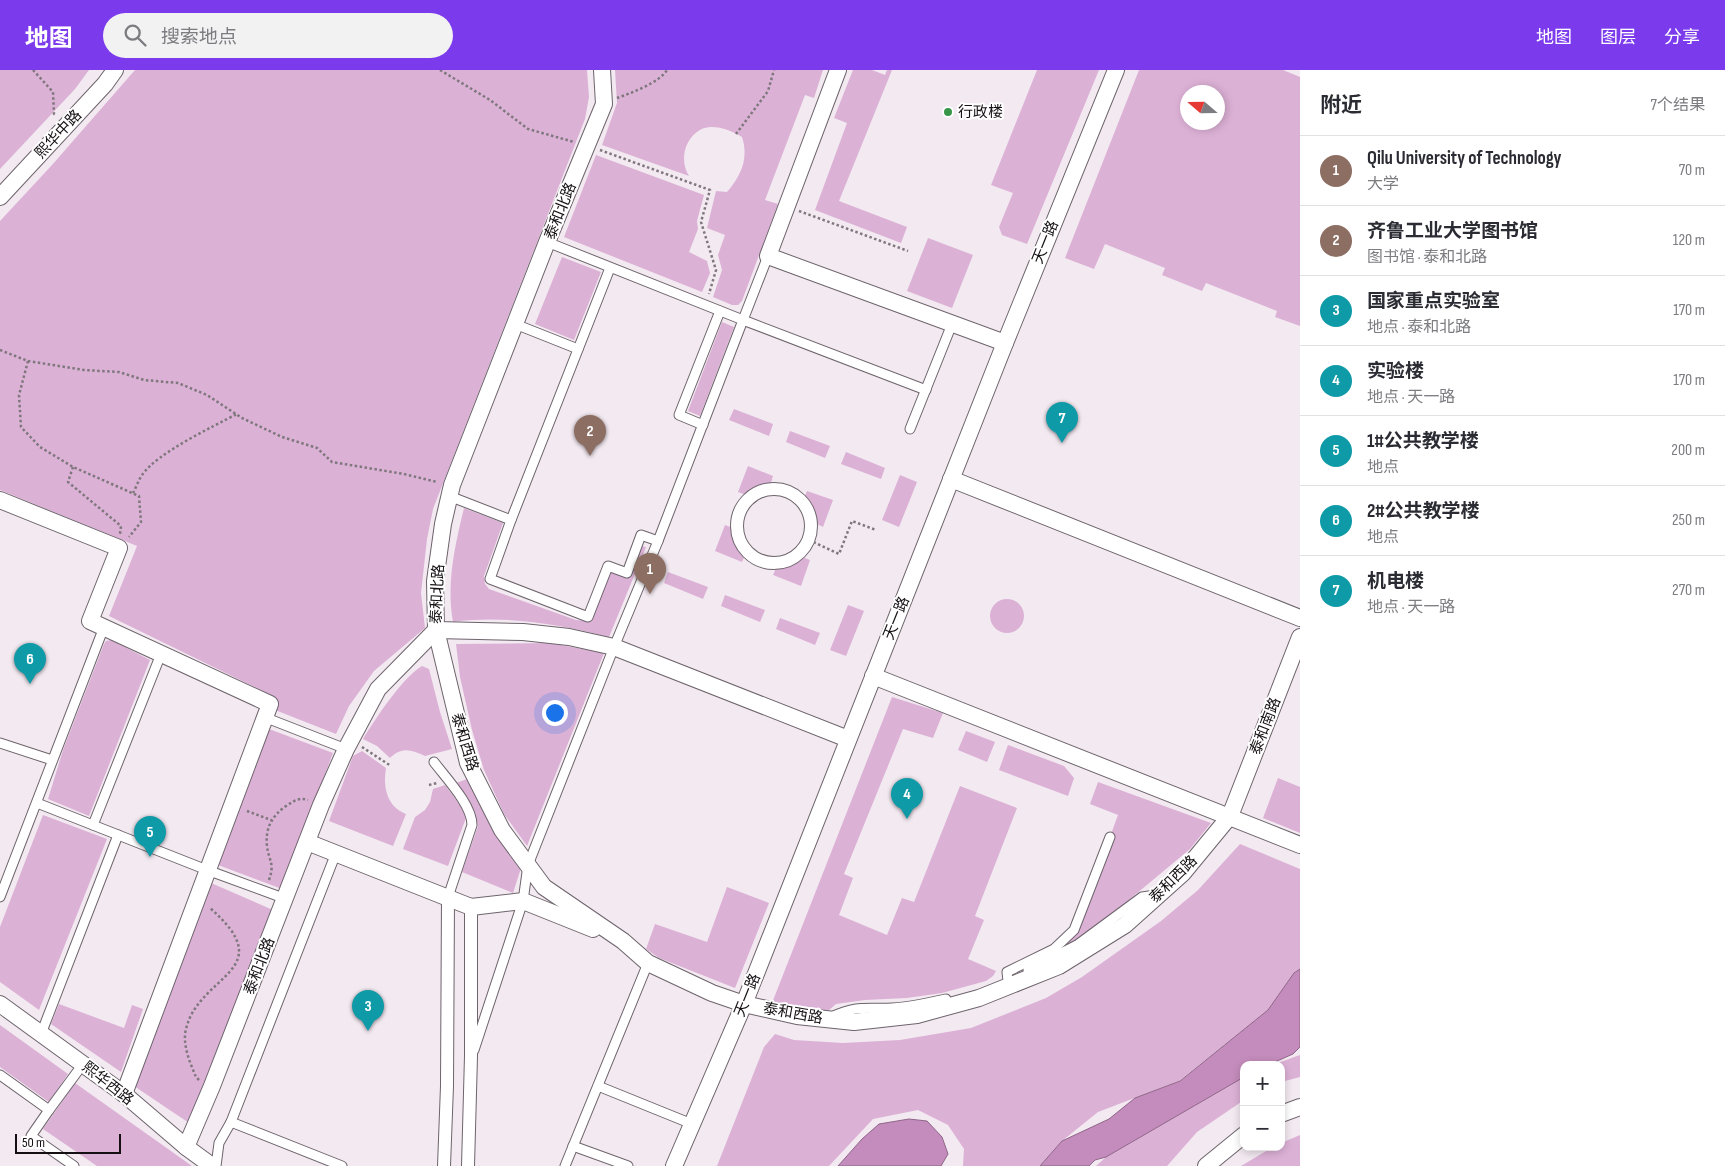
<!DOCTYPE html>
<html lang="zh">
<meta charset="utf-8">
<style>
body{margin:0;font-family:"Sofia Sans Condensed","Noto Sans SC",sans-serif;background:#f2f2f3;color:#2b2b33}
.controls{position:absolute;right:15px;bottom:15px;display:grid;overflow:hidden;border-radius:10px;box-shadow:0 2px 8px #0003}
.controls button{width:45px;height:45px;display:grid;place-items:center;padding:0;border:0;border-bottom:1px solid #e1e1e2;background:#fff;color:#2b2b33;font:25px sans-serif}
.compass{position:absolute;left:1180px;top:15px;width:45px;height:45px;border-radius:50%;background:#fff;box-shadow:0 2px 8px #0003;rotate:290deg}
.scale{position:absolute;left:15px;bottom:12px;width:106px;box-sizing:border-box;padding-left:5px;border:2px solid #130f12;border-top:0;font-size:14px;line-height:18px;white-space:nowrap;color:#130f12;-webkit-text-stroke:4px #fff;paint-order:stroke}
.you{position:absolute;left:554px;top:642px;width:18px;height:18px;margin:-12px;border:4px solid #fff;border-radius:50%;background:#1a73e8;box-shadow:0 0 0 8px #1a73e833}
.badge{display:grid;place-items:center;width:32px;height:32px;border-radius:50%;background:#7c3aed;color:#fff;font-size:16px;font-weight:700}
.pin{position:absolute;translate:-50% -41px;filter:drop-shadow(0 1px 2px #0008)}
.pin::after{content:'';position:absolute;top:26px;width:18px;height:15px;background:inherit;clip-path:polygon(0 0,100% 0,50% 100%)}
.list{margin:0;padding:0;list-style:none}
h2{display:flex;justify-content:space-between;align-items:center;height:65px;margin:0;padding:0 20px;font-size:21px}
h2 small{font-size:16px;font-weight:400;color:#7c7c81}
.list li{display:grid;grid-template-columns:32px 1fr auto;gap:15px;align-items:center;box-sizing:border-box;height:70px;padding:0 20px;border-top:1px solid #e1e1e2}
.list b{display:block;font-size:19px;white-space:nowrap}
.list p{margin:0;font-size:16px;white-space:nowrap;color:#7c7c81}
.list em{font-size:16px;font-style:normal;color:#7c7c81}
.icon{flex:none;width:28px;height:28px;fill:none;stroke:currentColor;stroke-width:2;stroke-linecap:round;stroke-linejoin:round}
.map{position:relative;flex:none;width:1300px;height:1096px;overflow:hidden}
header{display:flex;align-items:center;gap:30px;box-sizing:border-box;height:70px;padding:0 25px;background:#7c3aed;color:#fff}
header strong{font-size:24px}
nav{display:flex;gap:28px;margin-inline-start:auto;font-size:18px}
.search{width:350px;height:45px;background:#f2f2f3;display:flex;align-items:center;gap:12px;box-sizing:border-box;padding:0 18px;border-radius:28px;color:#7c7c81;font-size:19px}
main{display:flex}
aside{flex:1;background:#fff}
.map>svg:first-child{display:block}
.green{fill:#dcb1d6;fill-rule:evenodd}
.water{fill:#c48cbc;stroke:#8f6689}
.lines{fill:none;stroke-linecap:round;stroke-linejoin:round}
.service-casing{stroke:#6d646c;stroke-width:11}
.pedestrian-casing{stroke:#6d646c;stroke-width:14}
.minor-casing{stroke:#6d646c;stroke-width:18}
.path{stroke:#7e777c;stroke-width:2.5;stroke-dasharray:2.5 2.5;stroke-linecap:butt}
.service{stroke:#fff;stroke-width:9}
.pedestrian{stroke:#fff;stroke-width:12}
.minor{stroke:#fff;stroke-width:16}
.poi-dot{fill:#379547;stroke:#fff;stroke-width:2}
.labels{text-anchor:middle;stroke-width:4;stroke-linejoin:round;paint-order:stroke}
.poi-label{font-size:15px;fill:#130f12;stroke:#fff;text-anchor:start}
.street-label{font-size:15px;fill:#130f12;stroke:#fff}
</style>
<header>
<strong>地图</strong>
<div class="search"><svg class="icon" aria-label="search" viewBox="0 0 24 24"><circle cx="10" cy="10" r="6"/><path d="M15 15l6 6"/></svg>搜索地点</div>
<nav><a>地图</a><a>图层</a><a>分享</a></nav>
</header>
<main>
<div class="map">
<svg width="1300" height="1096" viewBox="0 0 1300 1096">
<rect width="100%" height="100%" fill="#f3e9f1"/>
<g class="green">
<path d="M0,0H89L75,19L0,99Z"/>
<path d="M135,0H587L589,27L585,49L433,439L427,469L421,523L425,558L374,601L349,636L336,664L275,640L277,628L109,546L137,476L0,420V151L52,95Z"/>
<path d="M615,0H823L814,28L805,25L765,130L778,134L742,231L738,235H732L713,227L722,200L718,185L725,165L707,158L716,121L727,122C741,105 749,89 742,67C730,60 712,53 700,60C683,70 680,92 689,106L602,75L617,33Z"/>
<path d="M853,0H872L885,5L887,0H892L839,131L907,157L901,173L815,140L847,53L834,48Z"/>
<path d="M1037,0H1099L1027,174L1002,165L999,157L1013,123L991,115Z"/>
<path d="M1139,0H1283L1300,7V256L1275,247L1277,241L1206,213L1202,221L1162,205L1165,198L1105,174L1094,199L1065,188ZM1218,22V52H1188V22Z"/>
<path d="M596,85L704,125L697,151L698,159L689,182L707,191L710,203L702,222L564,167Z"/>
<path d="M928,168L973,185L952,238L907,221Z"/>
<path d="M562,187L601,202L574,270L535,254Z"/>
<path d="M722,252L734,257L700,346L688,341Z"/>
<path d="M734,339L773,354L769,366L729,350Z"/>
<path d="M790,361L830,376L825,388L786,372Z"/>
<path d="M846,382L885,398L881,409L841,394Z"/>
<path d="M748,396L773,406L771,413L754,417L746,425L738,422Z"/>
<path d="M900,405L917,412L899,457L882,450Z"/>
<path d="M807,421L833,430L823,457L817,454C818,445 812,432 805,426Z"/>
<path d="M464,438L503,453L484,506L485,514L489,519L576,550L591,551L611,501L627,507L641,476L646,477L609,567C558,554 506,545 453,552C446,514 455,475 464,438Z"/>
<path d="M725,455L733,458C732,469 735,478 745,485L742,492L715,481Z"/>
<path d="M802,487L810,490L801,516L773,505L776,498L790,496Z"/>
<path d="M668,502L708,517L703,529L664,513Z"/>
<path d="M725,525L765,540L760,552L721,536Z"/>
<circle cx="1007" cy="546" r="17"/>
<path d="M848,535L864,541L846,586L830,580Z"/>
<path d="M780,548L820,563L815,575L776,559Z"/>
<path d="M111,570L150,590L89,746L48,729L63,680L104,574L106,571Z"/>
<path d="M550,573L604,583L527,776L504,744L484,700L472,660L460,607L456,574Z"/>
<path d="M422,596L429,599L440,642L452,679L425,686C412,680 402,676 390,688L377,676L363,669C376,648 402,608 422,596Z"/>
<path d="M892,627L943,643L933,668L903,659L844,804L853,808L839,845L887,865L902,828L914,832L960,716L1017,738L975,846L984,850L968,889L996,901L993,906L986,911L942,923L907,928L865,930L836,934L828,941L781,936L772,933Z"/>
<path d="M269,659L333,683L282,819L218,795Z"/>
<path d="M966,661L995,672L987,692L958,680Z"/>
<path d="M1008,675L1064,696L1074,708L1068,726L999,700Z"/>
<path d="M362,681L386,698C383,716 386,736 406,744L393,776L329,751L353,686Z"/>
<path d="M470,708L521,798L513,823L462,802L478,756L475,742L456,713Z"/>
<path d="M1278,708L1300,717V763L1263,748Z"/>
<path d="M1098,712L1211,753L1190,779L1106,849L1079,869L1042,889L1076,860L1118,745L1090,734Z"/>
<path d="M445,715L465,742L466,748L448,796L403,779L415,747L425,740L430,732L433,719Z"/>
<path d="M43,745L107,769L39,940L0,912V857Z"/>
<path d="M1240,774L1300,799V899L1294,903L1268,940L1179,1011L1098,1042L1062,1071L1040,1096H963L964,1079L948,1055L918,1040L873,1049L829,1096H717L764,977L775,964L794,970L843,973L900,970L971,958L1046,928L1082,907L1161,851L1198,820Z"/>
<path d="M211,813L273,840L189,1053L134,1016Z"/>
<path d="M727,817L769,833L735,918L659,888L646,879L655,854L707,872Z"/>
<path d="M59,934L124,958L132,935L143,939L121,1002L51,954Z"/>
<path d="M0,955L68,1004L49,1032L0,997Z"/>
<path d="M1300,985V1007L1281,1012V995H1272Z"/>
<path d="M1244,1007V1030L1197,1062L1167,1096H1096L1106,1087Z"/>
<path d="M75,1013L192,1096H97L43,1059Z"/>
<path d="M1300,1065V1096H1241L1273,1077H1281V1073Z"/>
</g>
<g class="water">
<path d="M1300,899V977L1293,984L1268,995H1244V1007L1106,1087L1095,1090L1089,1096H1040L1062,1071L1109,1049L1135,1028L1180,1011L1268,940L1294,903Z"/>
<path d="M909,1049L927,1051L942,1067L948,1084L941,1096H838L862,1069L879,1054Z"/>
</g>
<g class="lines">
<g class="service-casing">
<g id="service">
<path d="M768,186L743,250L926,320"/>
<path d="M610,198L511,450L490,509L588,547L608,496L627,503L641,465L658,471"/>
<path d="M515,254L578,279"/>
<path d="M703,355L679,345L720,241"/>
<path d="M910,359L952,254"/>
<path d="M449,426L511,450"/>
<path d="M264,647L346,679"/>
<path d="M0,673L52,690"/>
<path d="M434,692C446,708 472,735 472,755L448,827"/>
<path d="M37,733L207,800L286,829"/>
<path d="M93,755L161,584"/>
<path d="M0,827L104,557"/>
<path d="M1028,900L1077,875L1142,827L1156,825"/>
<path d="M1008,911L1007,902L1054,879L1074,860L1110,767"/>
<path d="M831,947C857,935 865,939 892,938C909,937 928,933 946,929"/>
<path d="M41,964L118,765"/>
<path d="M474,980L523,831L528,795L614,577L658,471L743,250L547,172"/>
<path d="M0,1005L49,1040L83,994"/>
<path d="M598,1016L692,1054"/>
<path d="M49,1040L31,1066L74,1096"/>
<path d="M231,1052L342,1096"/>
<path d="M573,1076L628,1096"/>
<path d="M216,1096L219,1073L231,1052L336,783"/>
<path d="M565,1096L648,893"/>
</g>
</g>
<g class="pedestrian-casing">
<g id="pedestrian">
<circle cx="774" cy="456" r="37"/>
<path d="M444,1096L447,1016L448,827"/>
<path d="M468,1096L471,986V837"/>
</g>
</g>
<g class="minor-casing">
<g id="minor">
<path d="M602,0L604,34L547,172L452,415L443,454L435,511L436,560L468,693L502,760L544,817L623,871L648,893L712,923L744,934L797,946L854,952L917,945L979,928L1059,896L1125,855L1183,803L1230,746L1300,567"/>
<path d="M838,0L768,186L1005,273"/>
<path d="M0,127L105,14L115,0"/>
<path d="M951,409L1300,548"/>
<path d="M0,430L119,478L90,551L270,634L124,1024"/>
<path d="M436,560L523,562L569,567L614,577L848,669"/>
<path d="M873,606L1300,775"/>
<path d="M307,772L471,837L523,831L593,859"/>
<path d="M0,934L124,1024L186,1077L212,1096"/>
<path d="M1281,1044L1300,1037"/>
<path d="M186,1077L212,1016L321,735L346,679L378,619L436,560"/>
<path d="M674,1096L744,934L1005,273L1116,0"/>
<path d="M1206,1096L1244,1065"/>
</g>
</g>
<g class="path">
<path d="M33,0L53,22L54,44L56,45"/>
<path d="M440,0L490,30L528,59L574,72"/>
<path d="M617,28C631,23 659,13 667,0"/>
<path d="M736,64L768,21L774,0"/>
<path d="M600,80L710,120L701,152L716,200L709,224"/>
<path d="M799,141L908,181"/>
<path d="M0,280L28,291L84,300L119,302L144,310L178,313L207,325L242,348L282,367L317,378L332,392L404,404L437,412"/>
<path d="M28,291L19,325L21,357L40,377L73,397L139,426L141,452L129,467"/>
<path d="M73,397L68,412L121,456L120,464"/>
<path d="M133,423C136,418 138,411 142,405C157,383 212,357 237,344"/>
<path d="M809,470L839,484L852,451L876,460"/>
<path d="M362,677L391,696"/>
<path d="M429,715L437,713"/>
<path d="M247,741L271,750"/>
<path d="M269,810C275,793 269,792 267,776C265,758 272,746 286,736C294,731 299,727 308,730"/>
<path d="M199,1010L196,1007C190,993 182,974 186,959C199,904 282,901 210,838"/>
</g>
<use href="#service" class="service"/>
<use href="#pedestrian" class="pedestrian"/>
<use href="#minor" class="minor"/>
</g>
<circle class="poi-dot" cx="948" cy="42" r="5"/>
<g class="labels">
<g class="poi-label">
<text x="958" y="47">行政楼</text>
</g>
<g class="street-label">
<text transform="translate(58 64) rotate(-47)" y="5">熙华中路</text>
<text transform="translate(560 141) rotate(-68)" y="5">泰和北路</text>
<text transform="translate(1045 172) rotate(-68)" y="5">天一路</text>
<text transform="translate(437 524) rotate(-87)" y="5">泰和北路</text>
<text transform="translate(896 548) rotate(-68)" y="5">天一路</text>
<text transform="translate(1265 656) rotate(-69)" y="5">泰和南路</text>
<text transform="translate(465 672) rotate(73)" y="5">泰和西路</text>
<text transform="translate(1173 809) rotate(-45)" y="5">泰和西路</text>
<text transform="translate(259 896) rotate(-69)" y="5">泰和北路</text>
<text transform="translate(747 925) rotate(-68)" y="5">天一路</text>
<text transform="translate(793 943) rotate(10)" y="5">泰和西路</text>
<text transform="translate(108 1013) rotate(38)" y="5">熙华西路</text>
</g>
</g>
</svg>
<div class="controls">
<button>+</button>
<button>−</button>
</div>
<svg class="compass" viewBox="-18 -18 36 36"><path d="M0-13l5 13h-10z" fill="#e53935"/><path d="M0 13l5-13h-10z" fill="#7c7c81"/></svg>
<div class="scale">50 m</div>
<div class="you"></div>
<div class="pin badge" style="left:650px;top:524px;background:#8d6e63">1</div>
<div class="pin badge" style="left:590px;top:386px;background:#8d6e63">2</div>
<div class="pin badge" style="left:368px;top:961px;background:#0f9aa8">3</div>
<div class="pin badge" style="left:907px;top:749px;background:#0f9aa8">4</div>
<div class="pin badge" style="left:150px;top:787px;background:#0f9aa8">5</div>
<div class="pin badge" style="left:30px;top:614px;background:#0f9aa8">6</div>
<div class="pin badge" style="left:1062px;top:373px;background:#0f9aa8">7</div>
</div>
<aside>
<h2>附近<small>7个结果</small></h2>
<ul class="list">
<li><span class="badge" style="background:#8d6e63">1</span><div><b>Qilu University of Technology</b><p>大学</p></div><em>70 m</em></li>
<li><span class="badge" style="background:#8d6e63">2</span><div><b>齐鲁工业大学图书馆</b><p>图书馆 · 泰和北路</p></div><em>120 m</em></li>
<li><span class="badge" style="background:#0f9aa8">3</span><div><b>国家重点实验室</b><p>地点 · 泰和北路</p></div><em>170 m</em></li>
<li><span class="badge" style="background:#0f9aa8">4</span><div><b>实验楼</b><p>地点 · 天一路</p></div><em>170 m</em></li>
<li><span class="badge" style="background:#0f9aa8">5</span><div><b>1#公共教学楼</b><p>地点</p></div><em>200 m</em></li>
<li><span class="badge" style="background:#0f9aa8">6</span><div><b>2#公共教学楼</b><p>地点</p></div><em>250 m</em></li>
<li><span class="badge" style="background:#0f9aa8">7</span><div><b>机电楼</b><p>地点 · 天一路</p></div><em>270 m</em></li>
</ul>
</aside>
</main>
